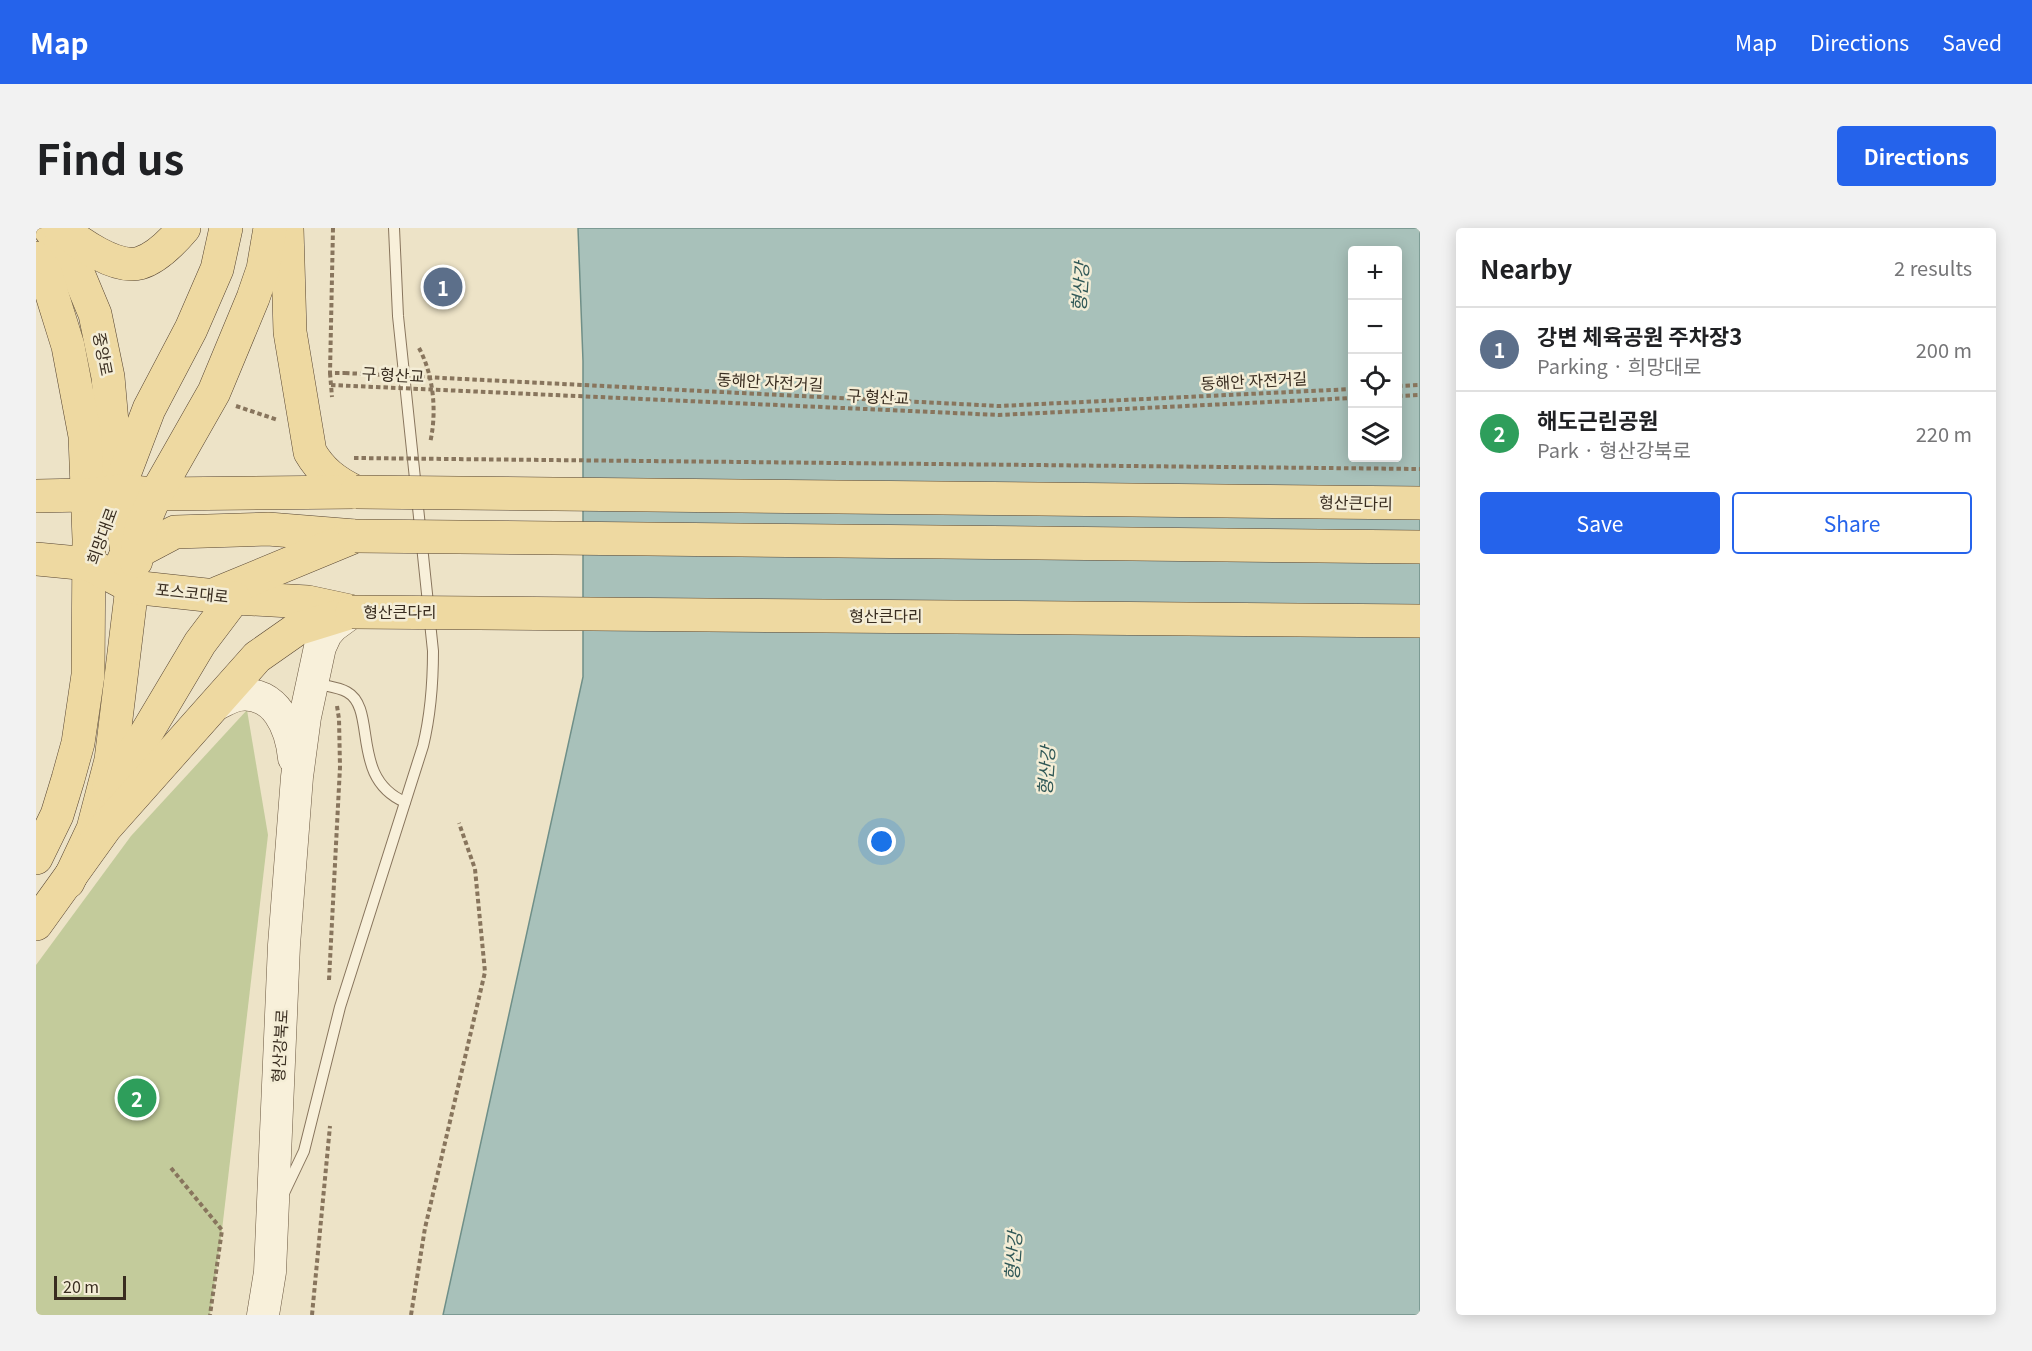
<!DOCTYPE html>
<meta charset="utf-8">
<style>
body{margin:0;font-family:Georgia,"Noto Sans KR",serif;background:#f2f2f2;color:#202124}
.controls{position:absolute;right:18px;top:18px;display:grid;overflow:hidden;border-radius:6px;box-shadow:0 3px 15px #0003}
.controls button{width:54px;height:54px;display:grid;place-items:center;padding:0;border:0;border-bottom:2px solid #e0e0e0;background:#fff;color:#202124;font:30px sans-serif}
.scale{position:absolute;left:18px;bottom:15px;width:72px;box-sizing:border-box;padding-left:6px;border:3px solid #392d20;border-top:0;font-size:16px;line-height:21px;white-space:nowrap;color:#392d20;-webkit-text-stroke:4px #f4edd6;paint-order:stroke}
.you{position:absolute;left:846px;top:614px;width:21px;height:21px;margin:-15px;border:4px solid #fff;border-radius:50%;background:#1a73e8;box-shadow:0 0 0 9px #1a73e833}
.badge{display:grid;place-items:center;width:39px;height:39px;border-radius:50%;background:#2563eb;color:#fff;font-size:20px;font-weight:700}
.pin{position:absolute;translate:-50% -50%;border:3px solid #fff;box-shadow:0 2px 6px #0006}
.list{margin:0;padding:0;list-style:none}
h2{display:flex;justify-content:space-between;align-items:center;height:78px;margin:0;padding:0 24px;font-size:26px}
h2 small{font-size:20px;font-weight:400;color:#757577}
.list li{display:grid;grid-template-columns:39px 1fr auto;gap:18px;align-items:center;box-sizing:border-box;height:84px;padding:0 24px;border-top:2px solid #e0e0e0}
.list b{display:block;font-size:22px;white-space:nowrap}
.list p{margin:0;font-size:20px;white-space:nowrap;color:#757577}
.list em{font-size:20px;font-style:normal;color:#757577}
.actions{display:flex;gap:12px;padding:18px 24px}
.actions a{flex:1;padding:14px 0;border:2px solid #2563eb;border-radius:6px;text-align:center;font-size:21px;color:#2563eb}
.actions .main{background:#2563eb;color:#fff}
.icon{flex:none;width:33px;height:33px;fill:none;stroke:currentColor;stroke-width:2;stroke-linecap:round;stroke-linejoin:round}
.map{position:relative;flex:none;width:1384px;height:1087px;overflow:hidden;border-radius:6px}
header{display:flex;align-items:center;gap:36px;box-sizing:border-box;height:84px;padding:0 30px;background:#2563eb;color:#fff}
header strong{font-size:28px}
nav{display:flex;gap:33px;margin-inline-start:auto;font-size:21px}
.intro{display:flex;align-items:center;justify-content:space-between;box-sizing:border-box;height:144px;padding:0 36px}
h1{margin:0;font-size:42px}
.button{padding:15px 27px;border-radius:6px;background:#2563eb;color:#fff;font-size:21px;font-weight:700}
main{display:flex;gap:36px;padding:0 36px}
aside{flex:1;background:#fff;border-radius:6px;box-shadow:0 3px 15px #0003}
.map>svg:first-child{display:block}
.green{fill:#c3cb9b}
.water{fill:#a8c1ba;stroke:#6f8f88;stroke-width:1.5;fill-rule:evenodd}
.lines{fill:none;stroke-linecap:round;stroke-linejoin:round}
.lane-casing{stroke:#88755d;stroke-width:12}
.secondary-casing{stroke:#6a5740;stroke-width:33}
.primary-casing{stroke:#564431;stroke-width:34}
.path{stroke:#88755d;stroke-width:4;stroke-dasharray:4.5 3;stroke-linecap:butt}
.lane{stroke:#f8f0da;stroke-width:10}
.secondary{stroke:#f8f0da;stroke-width:32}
.primary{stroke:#eed9a1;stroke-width:33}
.primary-bridge-casing{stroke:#564431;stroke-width:34;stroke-linecap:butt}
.path-bridge{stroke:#88755d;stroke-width:4;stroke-dasharray:4.5 3;stroke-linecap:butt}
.primary-bridge{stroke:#eed9a1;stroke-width:33}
.labels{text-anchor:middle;stroke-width:5;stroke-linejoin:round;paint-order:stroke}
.street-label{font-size:16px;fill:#392d20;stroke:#f4edd6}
.water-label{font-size:18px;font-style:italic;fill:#305857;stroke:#f4edd6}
</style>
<header>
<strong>Map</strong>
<nav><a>Map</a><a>Directions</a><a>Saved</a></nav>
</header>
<div class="intro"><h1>Find us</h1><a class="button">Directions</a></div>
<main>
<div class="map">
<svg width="1384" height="1087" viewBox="0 0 1384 1087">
<rect width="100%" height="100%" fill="#ede3c7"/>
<path class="green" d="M211,482L232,607L186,1002L174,1087H0V737L95,608Z"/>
<path class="water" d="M542,0H1384V1087H407L547,449V133ZM1316,22H1362V230H1316Z"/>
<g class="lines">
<g class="lane-casing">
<g id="lane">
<path d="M279,455C289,458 302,459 311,464C342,481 313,550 369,574"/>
<path d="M248,965L268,923L304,779L387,518C395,485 397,456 397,423L362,88L358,0"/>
</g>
</g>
<g class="secondary-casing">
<g id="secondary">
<path d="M181,476C188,473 195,468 203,467C240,462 255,500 258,530"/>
<path d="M227,1087L234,1044L248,717L261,549L269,489L284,419L290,406L297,398L316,384"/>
</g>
</g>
<g class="primary-casing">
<g id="primary">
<path d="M13,0L34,26L59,86L72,149L82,263L96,359L75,532L57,601L32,654"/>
<path d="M24,0C42,14 80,42 104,35C121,30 137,13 148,0"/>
<path d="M251,0L254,104L274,224C285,243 299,254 320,264"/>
<path d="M0,30L8,41L32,118L49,208L53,311L52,447L42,515L32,551L21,587L0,630"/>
<path d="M86,252L113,181L155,101L181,41L190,0"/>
<path d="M0,268L50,267L82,263L120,266L320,264"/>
<path d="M0,331L53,336L96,359L198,370L272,374L314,383"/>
<path d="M88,331L139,304L232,301L319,308"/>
<path d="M100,333L105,301L120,266L178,164L217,70L227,41L234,0"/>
<path d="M182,365L315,310"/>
<path d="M73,559L108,509L164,415L198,370"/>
<path d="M0,696L69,600L221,429L261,401L316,384"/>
</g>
</g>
<g class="path">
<path d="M297,0L294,145H309"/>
<path d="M383,120C398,148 401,185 394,215"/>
<path d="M294,145L296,169"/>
<path d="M1362,158L1384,157"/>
<path d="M1362,168L1384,167"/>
<path d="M200,178L242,192"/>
<path d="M293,752L304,539L303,491L301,478"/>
<path d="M135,940L186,1002L174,1087"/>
<path d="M276,1087L294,898"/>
<path d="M375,1087L389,1000L449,744L439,641L423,595"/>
</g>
<use href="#lane" class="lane"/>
<use href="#secondary" class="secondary"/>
<use href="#primary" class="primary"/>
<g class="primary-bridge-casing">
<g id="primary-bridge">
<path d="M320,264L1384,275"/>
<path d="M319,308L1384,319"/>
<path d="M316,384L1384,393"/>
</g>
</g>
<g class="path-bridge">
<path d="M309,145L963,178L1316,161"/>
<path d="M295,157L963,187L1316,170"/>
<path d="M318,230L1384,241"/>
</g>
<use href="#primary-bridge" class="primary-bridge"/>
</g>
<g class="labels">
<g class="street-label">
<text transform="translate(67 126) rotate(79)" y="6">중앙로</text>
<text transform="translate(357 147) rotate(3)" y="6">구 형산교</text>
<text transform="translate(1218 153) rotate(-3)" y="6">동해안 자전거길</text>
<text transform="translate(734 154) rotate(3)" y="6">동해안 자전거길</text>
<text transform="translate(842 169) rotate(3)" y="6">구 형산교</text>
<text transform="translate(1320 275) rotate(1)" y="6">형산큰다리</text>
<text transform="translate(66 308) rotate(-70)" y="6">희망대로</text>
<text transform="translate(156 365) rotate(6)" y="6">포스코대로</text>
<text x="364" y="390">형산큰다리</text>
<text x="850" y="394">형산큰다리</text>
<text transform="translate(244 818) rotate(-87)" y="6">형산강북로</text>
</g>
<g class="water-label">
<text transform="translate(1045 59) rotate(-86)" y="6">형산강</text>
<text transform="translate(1011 543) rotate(-86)" y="6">형산강</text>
<text transform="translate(978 1028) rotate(-86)" y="6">형산강</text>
</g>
</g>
</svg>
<div class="controls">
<button>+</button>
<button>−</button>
<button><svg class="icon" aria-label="locate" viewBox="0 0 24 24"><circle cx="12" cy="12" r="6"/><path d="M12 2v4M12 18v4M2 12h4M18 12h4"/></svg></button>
<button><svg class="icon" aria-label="layers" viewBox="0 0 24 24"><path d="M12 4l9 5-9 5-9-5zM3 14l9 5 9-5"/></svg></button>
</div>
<div class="scale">20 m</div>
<div class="you"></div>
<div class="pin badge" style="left:407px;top:59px;background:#5c6f8a">1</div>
<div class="pin badge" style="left:101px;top:870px;background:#2e9e5b">2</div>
</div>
<aside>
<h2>Nearby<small>2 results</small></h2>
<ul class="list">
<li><span class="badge" style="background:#5c6f8a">1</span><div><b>강변 체육공원 주차장3</b><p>Parking · 희망대로</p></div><em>200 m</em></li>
<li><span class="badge" style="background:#2e9e5b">2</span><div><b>해도근린공원</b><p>Park · 형산강북로</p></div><em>220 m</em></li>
</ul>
<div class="actions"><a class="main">Save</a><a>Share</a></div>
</aside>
</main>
